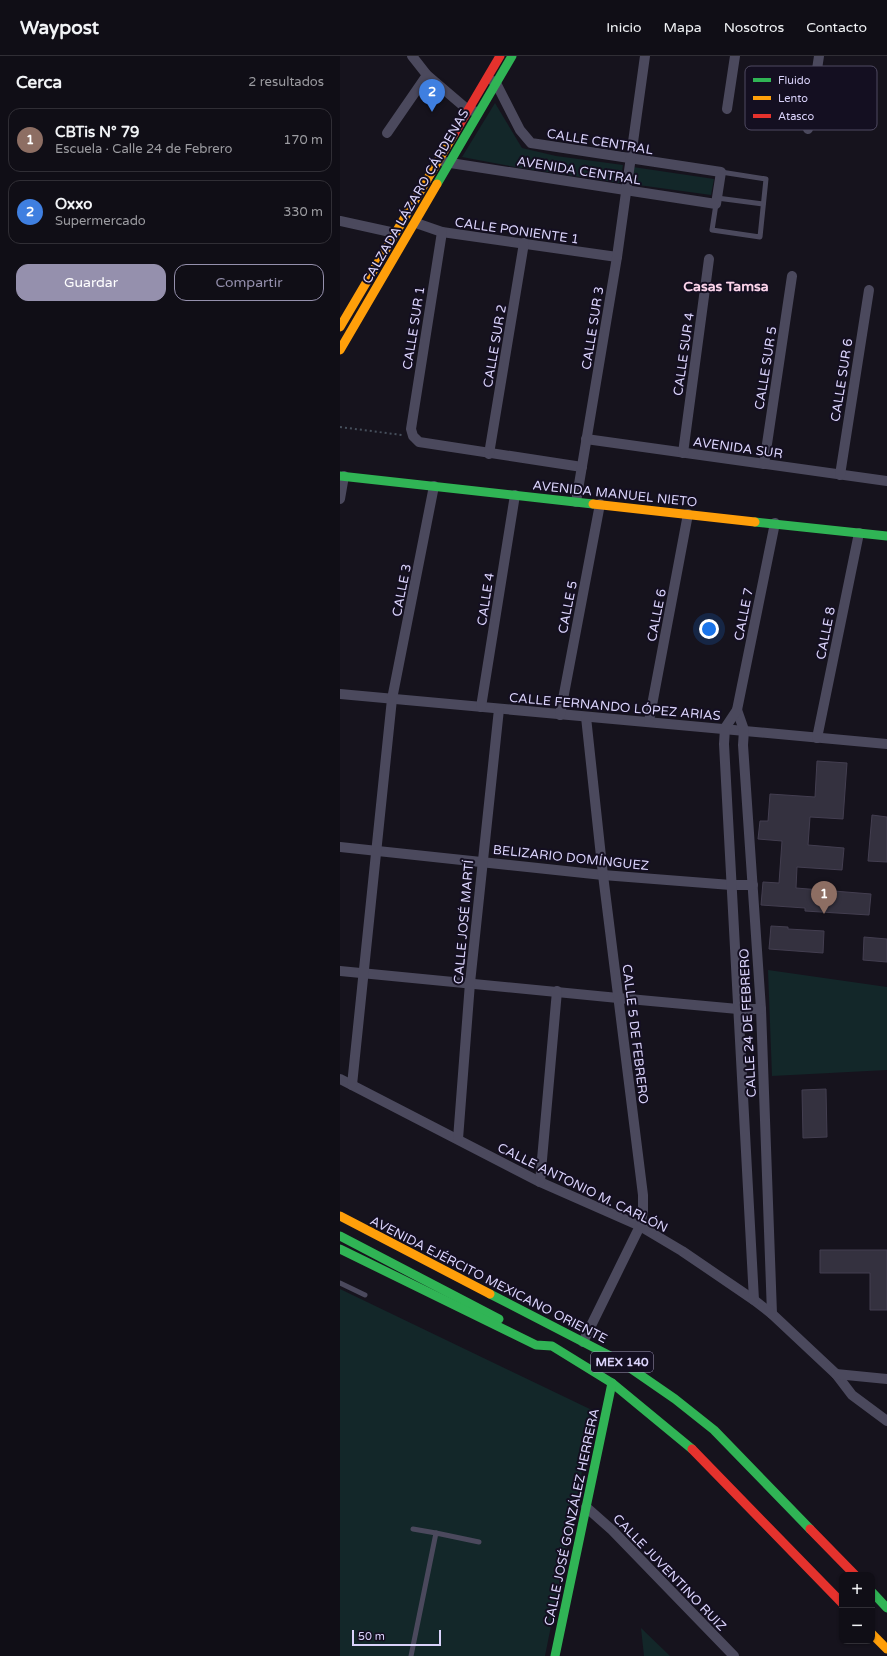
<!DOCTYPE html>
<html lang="es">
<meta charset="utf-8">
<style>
body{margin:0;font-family:"Varela Round",sans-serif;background:#19171f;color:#f1f3f6}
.controls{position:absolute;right:12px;bottom:12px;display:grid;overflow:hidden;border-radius:8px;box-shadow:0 1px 3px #0004}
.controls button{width:36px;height:36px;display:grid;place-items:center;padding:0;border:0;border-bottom:1px solid #302e35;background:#100e16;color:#f1f3f6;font:20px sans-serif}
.scale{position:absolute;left:12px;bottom:10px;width:89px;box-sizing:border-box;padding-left:4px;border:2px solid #dad3fb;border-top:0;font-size:11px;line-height:14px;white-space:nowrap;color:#dad3fb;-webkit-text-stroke:3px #140f21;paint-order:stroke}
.you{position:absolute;left:369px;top:573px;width:14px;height:14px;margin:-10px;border:3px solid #fff;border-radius:50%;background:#1a73e8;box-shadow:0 0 0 6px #1a73e833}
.badge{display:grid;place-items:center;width:26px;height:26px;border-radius:50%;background:#9590ad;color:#fff;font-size:13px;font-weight:700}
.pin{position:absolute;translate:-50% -33px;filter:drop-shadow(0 1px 2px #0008)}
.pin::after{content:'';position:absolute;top:21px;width:14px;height:12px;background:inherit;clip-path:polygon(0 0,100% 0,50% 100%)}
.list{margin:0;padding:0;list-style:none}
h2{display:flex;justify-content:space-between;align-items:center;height:52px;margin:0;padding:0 16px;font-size:17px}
h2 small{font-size:13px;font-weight:400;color:#9c9ca1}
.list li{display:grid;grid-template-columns:26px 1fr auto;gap:12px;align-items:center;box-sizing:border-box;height:64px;margin:0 8px 8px;padding:0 8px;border:1px solid #302e35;border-radius:12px}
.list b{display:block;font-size:15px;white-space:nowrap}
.list p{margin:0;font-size:13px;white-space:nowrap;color:#9c9ca1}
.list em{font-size:13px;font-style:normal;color:#9c9ca1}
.actions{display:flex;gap:8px;padding:12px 16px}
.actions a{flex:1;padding:9px 0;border:1px solid #9590ad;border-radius:12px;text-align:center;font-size:14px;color:#9590ad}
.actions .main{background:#9590ad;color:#fff}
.map{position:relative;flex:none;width:547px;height:1600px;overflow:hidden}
header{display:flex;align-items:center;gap:24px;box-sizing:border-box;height:56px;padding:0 20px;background:#100e16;border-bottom:1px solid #302e35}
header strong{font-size:19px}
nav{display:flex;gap:22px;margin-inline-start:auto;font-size:14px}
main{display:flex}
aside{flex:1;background:#100e16}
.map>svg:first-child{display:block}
.green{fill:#132729}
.building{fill:#34313f;stroke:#433e50}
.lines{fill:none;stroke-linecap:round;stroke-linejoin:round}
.path{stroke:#464f5c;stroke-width:2;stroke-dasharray:2 3;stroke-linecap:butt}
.lane{stroke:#4b495d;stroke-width:5}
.street{stroke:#4b495d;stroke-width:10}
.fast{stroke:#30b455;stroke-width:9}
.slow{stroke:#ff9f0a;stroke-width:9}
.jam{stroke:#e5322d;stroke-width:9}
.labels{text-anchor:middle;stroke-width:4;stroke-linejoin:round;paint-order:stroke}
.shield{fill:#140f21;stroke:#9f98ba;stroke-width:1}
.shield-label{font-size:12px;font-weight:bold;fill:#dad3fb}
.street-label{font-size:13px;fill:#dad3fb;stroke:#140f21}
.neighbourhood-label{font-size:14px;font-weight:bold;fill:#fcd5eb;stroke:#140f21}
.key{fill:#140f21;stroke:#4f4a62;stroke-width:1}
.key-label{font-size:11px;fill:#dad3fb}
</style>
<header>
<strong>Waypost</strong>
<nav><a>Inicio</a><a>Mapa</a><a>Nosotros</a><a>Contacto</a></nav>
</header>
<main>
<aside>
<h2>Cerca<small>2 resultados</small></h2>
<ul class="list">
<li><span class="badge" style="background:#8d6e63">1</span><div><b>CBTis N° 79</b><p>Escuela · Calle 24 de Febrero</p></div><em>170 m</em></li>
<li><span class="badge" style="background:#3f7fe0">2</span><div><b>Oxxo</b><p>Supermercado</p></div><em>330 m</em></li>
</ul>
<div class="actions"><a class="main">Guardar</a><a>Compartir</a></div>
</aside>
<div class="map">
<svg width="547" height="1600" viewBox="0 0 547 1600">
<rect width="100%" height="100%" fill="#16131d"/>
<g class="green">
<path d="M155,47L182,92L216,100L283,109L280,127L175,111L122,101Z"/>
<path d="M293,111L374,123L371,139L291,128Z"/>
<path d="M428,914L547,931V1014L432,1020Z"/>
<path d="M0,1233L254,1355L205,1600H0Z"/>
<path d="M301,1572L330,1600H304Z"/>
</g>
<g class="building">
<path d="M477,705L507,707L503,763L470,761L468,789L504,792L502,814L457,811L456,832L531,838L529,859L465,855V852L421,849L423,826L439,827L442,785L418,783L420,765H428L430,738L475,741Z"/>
<path d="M532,759L547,761V806L528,805Z"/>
<path d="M431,870L448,871V873L484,875L483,897L429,893Z"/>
<path d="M524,881L547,883V906L523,904Z"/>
<path d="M486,1033L487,1081L463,1082L462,1034Z"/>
<path d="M480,1194H547V1254H530V1217H480Z"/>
</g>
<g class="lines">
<path class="path" d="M0,371L62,379"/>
<g class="lane">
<path d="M377,142L423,148"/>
<path d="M376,148L372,174L420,181L426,123L381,116"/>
<path d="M0,1227L25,1239"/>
<path d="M73,1473L96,1477"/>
<path d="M71,1600L96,1477L139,1486"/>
</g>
<g class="street">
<path d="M72,0L87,19L128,54L134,55"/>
<path d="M387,53L395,0"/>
<path d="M468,73L479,0"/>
<path d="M47,77L87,19"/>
<path d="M104,106L376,148L381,116L191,87L180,74L156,27L153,25"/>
<path d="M0,165L55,177"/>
<path d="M76,167L102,176L277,201"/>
<path d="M102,176L71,373L73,380L79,386L242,411"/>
<path d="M246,383L547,425"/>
<path d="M343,397L369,203"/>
<path d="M149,398L184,187"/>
<path d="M424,408L452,220"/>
<path d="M500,419L529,234"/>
<path d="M0,443L4,420"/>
<path d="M236,446L277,201L305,0"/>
<path d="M0,638L547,688"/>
<path d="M141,651L175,439"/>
<path d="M397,654L404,674L403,689L421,953L432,1258"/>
<path d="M220,659L260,448"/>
<path d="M309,665L348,458"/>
<path d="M477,682L519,477"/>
<path d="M0,791L263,819L391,829H413"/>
<path d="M0,915L278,942L398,953H421"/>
<path d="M0,1023L200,1126L300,1170L342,1195L414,1244L432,1258L496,1318L512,1339L547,1365"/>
<path d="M12,1029L52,643L94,430"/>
<path d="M118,1083L130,927L159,653"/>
<path d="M200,1126L217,935"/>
<path d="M414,1244L384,688L385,672L397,654L435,467"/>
<path d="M243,1286L300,1170L303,1156V1139L263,819L246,661"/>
<path d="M496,1318L547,1323"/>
<path d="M246,1451L272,1474L394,1600"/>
</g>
<g class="fast">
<path d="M97,128L172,0"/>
<path d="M0,420L253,448"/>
<path d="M415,466L547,480"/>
<path d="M0,1180L159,1263"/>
<path d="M0,1193L196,1289L212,1290L272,1327L352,1393"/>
<path d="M150,1238L280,1305L335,1343L374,1374L470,1473"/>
<path d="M532,1536L547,1552"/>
<path d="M215,1600L272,1327"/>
</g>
<g class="slow">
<path d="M0,271L114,78"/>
<path d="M0,294L97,128"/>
<path d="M253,448L415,466"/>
<path d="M0,1160L150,1238"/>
<path d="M532,1578L547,1593"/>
</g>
<g class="jam">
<path d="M114,78L160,0"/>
<path d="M352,1393L502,1547"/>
<path d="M470,1473L515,1519"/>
</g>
</g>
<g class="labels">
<rect class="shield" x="251" y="1296" width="62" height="20" rx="3"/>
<g class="shield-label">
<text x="282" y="1310">MEX 140</text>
</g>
<g class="street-label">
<text transform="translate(260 85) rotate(9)" y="5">CALLE CENTRAL</text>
<text transform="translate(239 114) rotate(9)" y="5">AVENIDA CENTRAL</text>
<text transform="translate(75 140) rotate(-60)" y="5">CALZADA LÁZARO CÁRDENAS</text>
<text transform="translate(177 174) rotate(8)" y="5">CALLE PONIENTE 1</text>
<text transform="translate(73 272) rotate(-81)" y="5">CALLE SUR 1</text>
<text transform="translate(252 272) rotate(-81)" y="5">CALLE SUR 3</text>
<text transform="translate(154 290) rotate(-80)" y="5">CALLE SUR 2</text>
<text transform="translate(343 298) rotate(-82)" y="5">CALLE SUR 4</text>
<text transform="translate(425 312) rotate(-81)" y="5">CALLE SUR 5</text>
<text transform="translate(501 324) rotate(-81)" y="5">CALLE SUR 6</text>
<text transform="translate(398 391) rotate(8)" y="5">AVENIDA SUR</text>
<text transform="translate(275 437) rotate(6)" y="5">AVENIDA MANUEL NIETO</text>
<text transform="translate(61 534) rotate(-79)" y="5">CALLE 3</text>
<text transform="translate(145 543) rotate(-81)" y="5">CALLE 4</text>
<text transform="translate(227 551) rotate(-79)" y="5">CALLE 5</text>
<text transform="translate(403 558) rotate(-79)" y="5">CALLE 7</text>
<text transform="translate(316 559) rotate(-79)" y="5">CALLE 6</text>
<text transform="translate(485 577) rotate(-79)" y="5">CALLE 8</text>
<text transform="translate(275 650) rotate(5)" y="5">CALLE FERNANDO LÓPEZ ARIAS</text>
<text transform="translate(231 801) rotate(6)" y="5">BELIZARIO DOMÍNGUEZ</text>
<text transform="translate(123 866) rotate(-85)" y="5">CALLE JOSÉ MARTÍ</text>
<text transform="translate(407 967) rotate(-93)" y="5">CALLE 24 DE FEBRERO</text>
<text transform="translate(296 978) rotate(83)" y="5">CALLE 5 DE FEBRERO</text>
<text transform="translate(243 1131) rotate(26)" y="5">CALLE ANTONIO M. CARLÓN</text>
<text transform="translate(149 1223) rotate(27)" y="5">AVENIDA EJÉRCITO MEXICANO ORIENTE</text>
<text transform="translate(231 1461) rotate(-78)" y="5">CALLE JOSÉ GONZÁLEZ HERRERA</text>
<text transform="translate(330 1516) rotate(46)" y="5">CALLE JUVENTINO RUIZ</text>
</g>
<g class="neighbourhood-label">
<text x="386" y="235">Casas Tamsa</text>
</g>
</g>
<rect x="405" y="10" width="132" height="64" rx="6" class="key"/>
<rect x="413" y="22" width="18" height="4" fill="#30b455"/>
<rect x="413" y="40" width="18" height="4" fill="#ff9f0a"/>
<rect x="413" y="58" width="18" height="4" fill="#e5322d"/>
<g class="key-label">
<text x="438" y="28">Fluido</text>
<text x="438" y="46">Lento</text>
<text x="438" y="64">Atasco</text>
</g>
</svg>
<div class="controls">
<button>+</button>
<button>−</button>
</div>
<div class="scale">50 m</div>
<div class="you"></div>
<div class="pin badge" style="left:484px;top:858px;background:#8d6e63">1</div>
<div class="pin badge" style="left:92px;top:56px;background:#3f7fe0">2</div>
</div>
</main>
